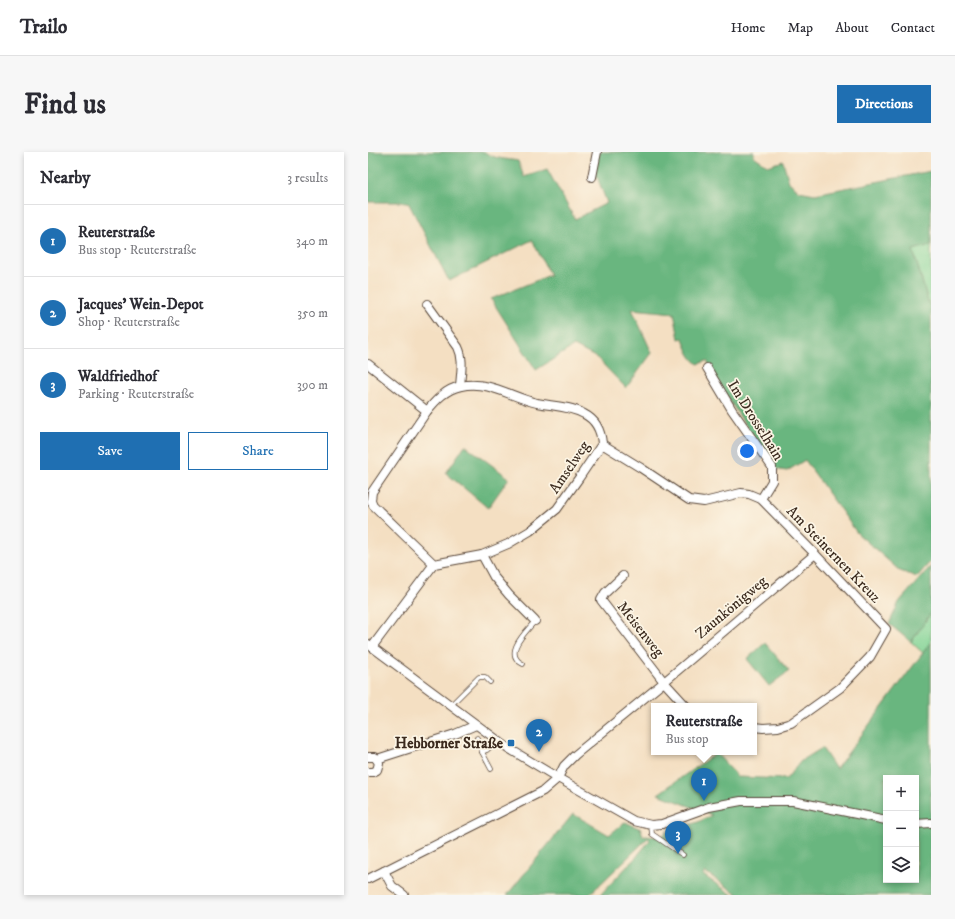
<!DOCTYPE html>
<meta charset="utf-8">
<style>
body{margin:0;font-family:"IM FELL DW Pica",serif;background:#f7f7f7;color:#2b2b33}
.controls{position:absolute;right:12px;bottom:12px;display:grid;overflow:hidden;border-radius:0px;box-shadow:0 2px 6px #0003}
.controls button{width:36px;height:36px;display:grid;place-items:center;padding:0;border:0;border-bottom:1px solid #e1e1e2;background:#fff;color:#2b2b33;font:20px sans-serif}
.you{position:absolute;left:379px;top:299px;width:14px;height:14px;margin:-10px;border:3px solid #fff;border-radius:50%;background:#1a73e8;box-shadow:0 0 0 6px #1a73e833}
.badge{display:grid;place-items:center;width:26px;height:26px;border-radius:50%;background:#1f6fb2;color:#fff;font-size:13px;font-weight:700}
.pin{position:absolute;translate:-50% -33px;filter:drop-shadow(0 1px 2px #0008)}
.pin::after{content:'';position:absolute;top:21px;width:14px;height:12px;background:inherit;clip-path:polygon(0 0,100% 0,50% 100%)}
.popup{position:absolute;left:283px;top:551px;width:106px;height:52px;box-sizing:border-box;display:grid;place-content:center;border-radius:0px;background:#fff;filter:drop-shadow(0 1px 3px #0005);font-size:13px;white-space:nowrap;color:#7c7c81}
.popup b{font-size:15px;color:#2b2b33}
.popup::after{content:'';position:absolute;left:50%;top:100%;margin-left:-8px;border:8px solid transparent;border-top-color:#fff}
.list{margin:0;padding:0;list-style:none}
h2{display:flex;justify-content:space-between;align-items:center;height:52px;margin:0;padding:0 16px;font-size:17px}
h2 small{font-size:13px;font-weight:400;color:#7c7c81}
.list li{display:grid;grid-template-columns:26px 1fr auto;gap:12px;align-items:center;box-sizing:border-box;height:72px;padding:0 16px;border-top:1px solid #e1e1e2}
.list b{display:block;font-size:15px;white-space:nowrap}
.list p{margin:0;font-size:13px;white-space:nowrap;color:#7c7c81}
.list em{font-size:13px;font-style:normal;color:#7c7c81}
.actions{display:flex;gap:8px;padding:12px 16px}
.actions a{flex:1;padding:9px 0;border:1px solid #1f6fb2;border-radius:0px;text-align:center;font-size:14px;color:#1f6fb2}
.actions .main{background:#1f6fb2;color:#fff}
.icon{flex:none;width:22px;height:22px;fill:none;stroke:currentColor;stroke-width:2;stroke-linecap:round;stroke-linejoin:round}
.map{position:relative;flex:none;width:563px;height:743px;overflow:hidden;border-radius:0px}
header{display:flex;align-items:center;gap:24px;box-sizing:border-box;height:56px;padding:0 20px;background:#fff;border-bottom:1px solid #e1e1e2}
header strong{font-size:19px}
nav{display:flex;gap:22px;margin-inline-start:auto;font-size:14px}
.intro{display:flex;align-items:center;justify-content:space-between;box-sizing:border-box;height:96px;padding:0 24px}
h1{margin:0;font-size:28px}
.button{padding:10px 18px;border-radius:0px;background:#1f6fb2;color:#fff;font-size:14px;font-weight:700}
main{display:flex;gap:24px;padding:0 24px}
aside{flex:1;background:#fff;border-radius:0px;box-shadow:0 2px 6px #0003}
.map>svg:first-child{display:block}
.green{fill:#82d496;stroke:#5e7f5a}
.forest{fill:#69b67f;stroke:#52704e;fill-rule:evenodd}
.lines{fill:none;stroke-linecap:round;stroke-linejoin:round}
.lane-casing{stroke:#574537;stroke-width:5.5}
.street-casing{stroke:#574537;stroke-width:10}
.lane{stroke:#fff;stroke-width:4}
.street{stroke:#fff;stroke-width:8}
.poi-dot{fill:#1f6fb2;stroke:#fcf5e5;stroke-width:1.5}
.labels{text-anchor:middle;stroke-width:3.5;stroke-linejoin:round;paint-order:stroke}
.street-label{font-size:15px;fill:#3b2a1e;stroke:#fcf5e5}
.poi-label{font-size:15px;font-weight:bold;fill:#3b2a1e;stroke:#fcf5e5;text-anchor:end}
</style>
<header>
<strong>Trailo</strong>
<nav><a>Home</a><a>Map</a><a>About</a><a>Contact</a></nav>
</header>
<div class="intro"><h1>Find us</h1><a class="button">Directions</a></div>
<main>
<aside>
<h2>Nearby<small>3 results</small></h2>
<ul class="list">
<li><span class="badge">1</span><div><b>Reuterstraße</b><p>Bus stop · Reuterstraße</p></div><em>340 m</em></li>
<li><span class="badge">2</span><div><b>Jacques’ Wein-Depot</b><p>Shop · Reuterstraße</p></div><em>350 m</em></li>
<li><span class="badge">3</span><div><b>Waldfriedhof</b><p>Parking · Reuterstraße</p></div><em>390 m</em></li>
</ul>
<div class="actions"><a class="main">Save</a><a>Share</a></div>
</aside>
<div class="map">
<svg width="563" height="743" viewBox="0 0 563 743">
<rect width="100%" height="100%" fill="#fcf5e5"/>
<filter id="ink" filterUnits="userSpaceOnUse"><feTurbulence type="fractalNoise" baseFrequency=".025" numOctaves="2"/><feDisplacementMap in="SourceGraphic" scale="8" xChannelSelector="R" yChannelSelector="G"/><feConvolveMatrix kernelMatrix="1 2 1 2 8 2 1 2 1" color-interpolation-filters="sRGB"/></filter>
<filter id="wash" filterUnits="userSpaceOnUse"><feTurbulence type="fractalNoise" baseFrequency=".012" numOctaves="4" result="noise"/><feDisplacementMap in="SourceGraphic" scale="16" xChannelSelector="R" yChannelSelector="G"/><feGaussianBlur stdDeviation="0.9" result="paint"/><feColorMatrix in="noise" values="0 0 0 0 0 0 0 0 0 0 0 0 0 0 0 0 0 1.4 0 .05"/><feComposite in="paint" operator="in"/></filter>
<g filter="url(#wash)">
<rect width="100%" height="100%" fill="#f4dfc2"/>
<g class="green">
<path d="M563,93V153H561L545,98Z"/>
<path d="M563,461V490L555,501L543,490Z"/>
</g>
<g class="forest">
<path d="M0,0H117C125,7 140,7 150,9L156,25L179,17L207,67L239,51L229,25L223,27L228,0H386V4L400,14L415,9L421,30L431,39L447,42L563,19V93L545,98L561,153H563V409L549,425L532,419L489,381L437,308L419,319L406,317L354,237L339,209L330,212C322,206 318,196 315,186L311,187L306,161L264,157L284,201L258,236L229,206L206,194L168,218L123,147L182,123L164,88L81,129L40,50H0Z"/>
<path d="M97,293L141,326L120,356L78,321Z"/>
<path d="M563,414V461L543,490L521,472L531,450Z"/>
<path d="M563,490V668L561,669L563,676V743H371L337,720L335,723L365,743H232L269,704L282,688L280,686L221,743H139L205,662L241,683L257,670L273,677L275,684L293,685L299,680L330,670L344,663L290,642L348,601L370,625L418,627L433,609L454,596L468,617ZM518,626H548V728H518Z"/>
<path d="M397,491L421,519L401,534L379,507Z"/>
</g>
</g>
<g filter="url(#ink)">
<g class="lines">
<g class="lane-casing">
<g id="lane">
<path d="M155,512C134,502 158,480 167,469"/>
<path d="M83,553L111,525H117L122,530"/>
<path d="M109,586L114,600"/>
<path d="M123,617L114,600L119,598L129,588"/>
<path d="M283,673L284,682L315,703"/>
</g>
</g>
<g class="street-casing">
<g id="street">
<path d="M224,25L229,0"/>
<path d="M59,152L90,195C96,207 93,220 92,234"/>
<path d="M0,212L59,259L4,340L3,348L5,353L66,412L4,495"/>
<path d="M339,216L364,258L404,315V329L393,347"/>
<path d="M59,259C68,248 78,237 93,234C120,228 143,245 169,251C184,254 202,254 216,262C228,268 233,278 234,292L211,326L189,357L162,379L140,392L114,403L66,412"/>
<path d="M234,292L273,316L321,348L336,350L373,341L381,342L393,347L447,402L518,477L502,505L472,536L423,571L410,575L395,576L386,575"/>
<path d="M114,403L126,425L141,443L167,469"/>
<path d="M255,424L237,441L233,448L296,530L318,554"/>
<path d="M0,492L140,596L190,626L266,669L283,673L294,672L341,655L373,649H425L518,668"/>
<path d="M0,605H7L11,611L9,618L5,620H0"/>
<path d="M9,607L87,582L108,573"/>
<path d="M548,672L563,671"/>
<path d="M16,719L24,734L36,743"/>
<path d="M0,727L175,639L190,626L196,614L207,603L296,530L447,402"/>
</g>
</g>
<use href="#lane" class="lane"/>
<use href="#street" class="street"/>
</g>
</g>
<rect class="poi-dot" x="139" y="587" width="8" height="8" rx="2"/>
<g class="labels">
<g class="street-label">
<text transform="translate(388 268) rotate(58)" y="5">Im Drosselhain</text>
<text transform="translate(201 315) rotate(-56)" y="5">Amselweg</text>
<text transform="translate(466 402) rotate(46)" y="5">Am Steinernen Kreuz</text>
<text transform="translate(363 455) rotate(-40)" y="5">Zaunkönigweg</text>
<text transform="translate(273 477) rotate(52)" y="5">Meisenweg</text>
</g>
<g class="poi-label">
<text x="135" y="596">Hebborner Straße</text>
</g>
</g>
</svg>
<div class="controls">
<button>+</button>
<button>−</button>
<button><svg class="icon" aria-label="layers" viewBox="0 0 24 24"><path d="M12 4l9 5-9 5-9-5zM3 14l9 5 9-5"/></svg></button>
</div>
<div class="you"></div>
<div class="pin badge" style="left:336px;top:649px">1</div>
<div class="popup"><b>Reuterstraße</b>Bus stop</div>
<div class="pin badge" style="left:171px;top:600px">2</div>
<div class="pin badge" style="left:310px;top:702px">3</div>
</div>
</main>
